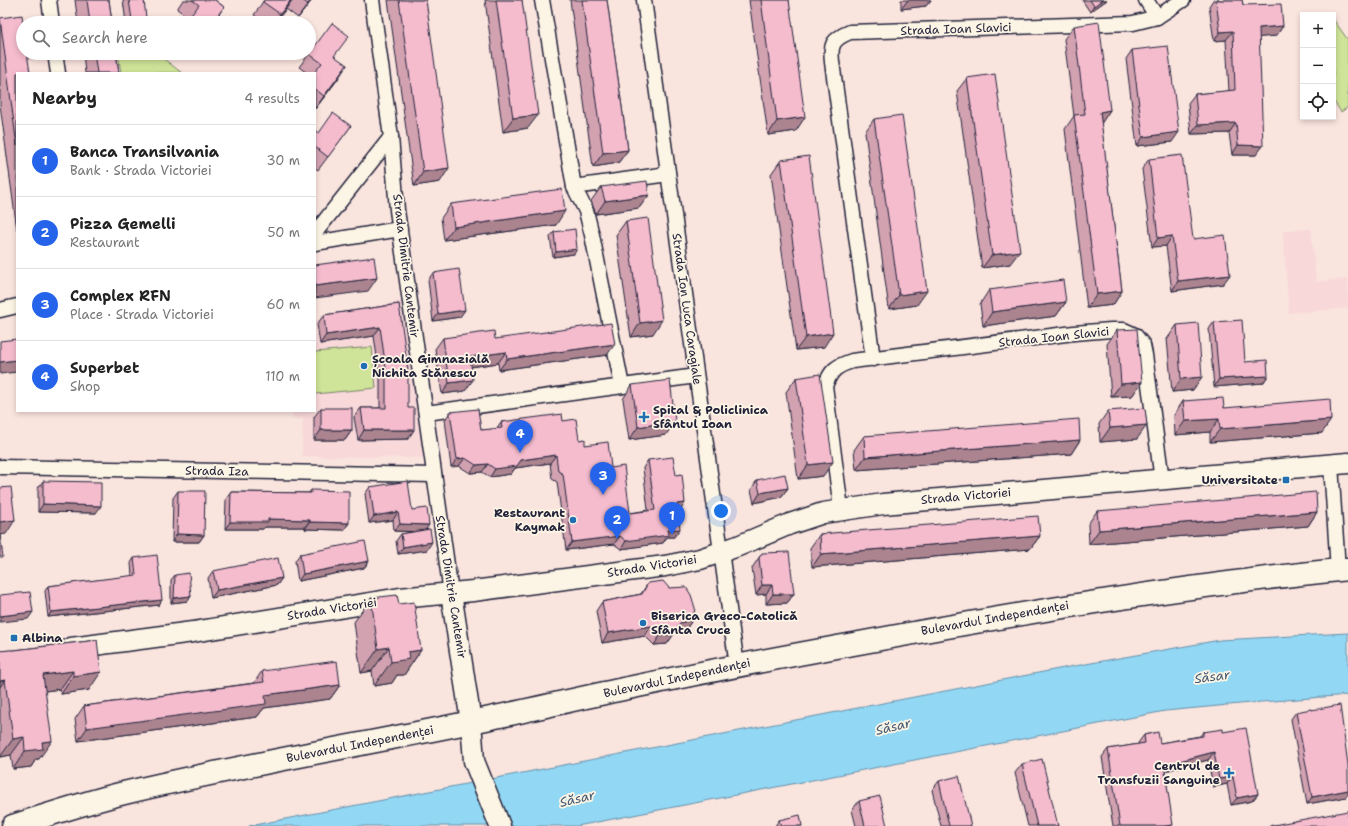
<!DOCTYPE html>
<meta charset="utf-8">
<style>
body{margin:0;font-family:"Shantell Sans",sans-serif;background:#f6f6f6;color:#222}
.controls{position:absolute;right:12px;top:12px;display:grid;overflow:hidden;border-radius:0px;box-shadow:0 2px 6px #0003}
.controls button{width:36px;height:36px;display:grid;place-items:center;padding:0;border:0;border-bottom:1px solid #e0e0e0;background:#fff;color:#222;font:20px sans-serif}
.you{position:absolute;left:721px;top:511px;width:14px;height:14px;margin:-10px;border:3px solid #fff;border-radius:50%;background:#1a73e8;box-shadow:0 0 0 6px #1a73e833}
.badge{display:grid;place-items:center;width:26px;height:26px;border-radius:50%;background:#2563eb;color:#fff;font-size:13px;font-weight:700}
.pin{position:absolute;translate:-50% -33px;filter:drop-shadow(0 1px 2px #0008)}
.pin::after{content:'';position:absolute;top:21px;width:14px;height:12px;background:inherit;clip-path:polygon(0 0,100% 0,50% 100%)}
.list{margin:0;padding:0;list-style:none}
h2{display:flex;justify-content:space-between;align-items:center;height:52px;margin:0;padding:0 16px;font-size:17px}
h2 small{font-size:13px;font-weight:400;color:#767676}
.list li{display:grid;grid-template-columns:26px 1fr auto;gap:12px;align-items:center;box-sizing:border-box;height:72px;padding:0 16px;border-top:1px solid #e0e0e0}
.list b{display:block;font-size:15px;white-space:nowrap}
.list p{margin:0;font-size:13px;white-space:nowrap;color:#767676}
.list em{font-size:13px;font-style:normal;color:#767676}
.icon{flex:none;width:22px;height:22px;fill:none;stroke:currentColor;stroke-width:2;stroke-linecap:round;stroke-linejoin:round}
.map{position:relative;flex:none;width:1348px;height:826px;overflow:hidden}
.search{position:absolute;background:#fff;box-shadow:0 2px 6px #0003;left:16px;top:16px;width:300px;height:44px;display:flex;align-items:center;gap:10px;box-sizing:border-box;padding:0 14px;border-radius:22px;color:#767676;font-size:15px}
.panel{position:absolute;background:#fff;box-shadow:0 2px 6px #0003;left:16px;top:72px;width:300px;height:340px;border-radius:0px}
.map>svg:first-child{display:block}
.built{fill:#f8d8d9}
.green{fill:#cfe498;stroke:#78836a}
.water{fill:#92d8f4;stroke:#658faa}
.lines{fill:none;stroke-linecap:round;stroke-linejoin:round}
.street-casing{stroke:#22223b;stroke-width:17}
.secondary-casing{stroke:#22223b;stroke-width:23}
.primary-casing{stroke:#22223b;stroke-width:25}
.street{stroke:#fcf5e5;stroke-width:14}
.secondary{stroke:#fcf5e5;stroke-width:20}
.primary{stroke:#fcf5e5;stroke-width:22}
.wall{fill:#d3a2b1;stroke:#22223b}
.shaded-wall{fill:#ac8490;stroke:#22223b}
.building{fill:#f5bcce;stroke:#22223b}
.poi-dot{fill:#1f6fb2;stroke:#fcf5e5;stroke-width:1.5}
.labels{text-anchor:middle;stroke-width:3.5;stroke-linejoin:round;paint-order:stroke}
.street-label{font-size:12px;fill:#22223b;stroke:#fcf5e5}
.poi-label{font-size:12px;font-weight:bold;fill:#22223b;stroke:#fcf5e5;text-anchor:start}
.water-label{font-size:13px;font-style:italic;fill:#445972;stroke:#fcf5e5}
</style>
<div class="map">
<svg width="1348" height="826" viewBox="0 0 1348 826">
<rect width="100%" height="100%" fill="#fae4de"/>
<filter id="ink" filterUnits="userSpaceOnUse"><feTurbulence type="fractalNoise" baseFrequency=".025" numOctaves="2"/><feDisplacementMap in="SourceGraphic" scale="8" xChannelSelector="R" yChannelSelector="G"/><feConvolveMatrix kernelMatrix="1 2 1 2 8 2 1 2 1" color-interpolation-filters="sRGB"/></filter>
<g filter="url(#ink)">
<g class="built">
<path d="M1311,229L1316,282L1348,279V308L1289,313L1283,231Z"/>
<path d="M403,300L425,458L302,456L303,419L292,418V411H315V321Z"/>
</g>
<g class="green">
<path d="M1333,19L1348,40V107L1341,112L1333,100Z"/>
<path d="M118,53H156L182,73H121Z"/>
<path d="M372,347L376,388L315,394V352Z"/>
</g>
<path class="water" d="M1348,633V695L1261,702L1165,711L577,826H249L1069,667L1220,640Z"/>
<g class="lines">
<g class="street-casing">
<g id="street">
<path d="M49,0L52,23"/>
<path d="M372,0L391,137L397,210L451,593"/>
<path d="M542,0L574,187L668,174"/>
<path d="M644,0L737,666"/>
<path d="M1146,0L1157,17"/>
<path d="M55,53L58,73"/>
<path d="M574,187L586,211L592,235L622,386"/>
<path d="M315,233L391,137"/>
<path d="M315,243L400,229"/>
<path d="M0,310L17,306"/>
<path d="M873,359L832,62C830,44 833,39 850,32L1133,23L1157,17L1183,0"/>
<path d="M426,413L696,376"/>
<path d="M1331,465L1338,570"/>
<path d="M0,467L434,475"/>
<path d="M841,509L825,386C831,370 836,366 852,361L1074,333L1111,330H1124L1135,335L1143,345L1145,355L1162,480"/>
</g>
</g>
<g class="secondary-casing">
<g id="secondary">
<path d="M451,593L471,722L474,761L500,826"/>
<path d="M71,648L193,632L400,598L473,591L665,566L700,559L721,552L738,546L790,524L823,513L883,504L1348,463"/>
</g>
</g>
<g class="primary-casing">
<path id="primary" d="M13,826C50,814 87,802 124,793C249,763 375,743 500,716C544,707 588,696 633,687C704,672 776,658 848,645C1014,614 1180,586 1348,569"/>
</g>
<use href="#street" class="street"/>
<use href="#secondary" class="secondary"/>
<use href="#primary" class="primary"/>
</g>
<g class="wall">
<path d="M75,0H109L112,23H78Z"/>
<path d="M123,0H144L143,23H126Z"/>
<path d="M183,0H215L224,7L213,23H185L189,18L177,9Z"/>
<path d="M264,0H312L298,18L286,9L275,23H264L254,15Z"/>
<path d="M388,0H426L440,182L414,186Z"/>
<path d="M485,0H522L528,128L503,132Z"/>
<path d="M570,0H607L628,150L618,163L593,167Z"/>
<path d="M749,0H789L796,131L768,135Z"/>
<path d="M901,0H931L926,6L901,9Z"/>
<path d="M1082,0H1107L1090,12Z"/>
<path d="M1213,0H1242L1243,5L1283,26L1276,36L1259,37L1256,155H1232L1229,133L1191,134L1188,103L1195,94L1229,91L1226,40L1214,41L1209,6Z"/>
<path d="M0,18L17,73V230L0,105Z"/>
<path d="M1074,26L1110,110L1101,123L1122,291L1113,305L1087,308L1065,129L1074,116L1064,39Z"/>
<path d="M1132,50L1172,142L1137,146L1126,59Z"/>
<path d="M83,53H116L119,73H85Z"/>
<path d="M309,54L335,56L338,79L315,109V73H307L299,67Z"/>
<path d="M967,78L1010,264L982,268L957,91Z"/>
<path d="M874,119L917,305L889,309L865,132Z"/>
<path d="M351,126L318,170L315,168V130L319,133Z"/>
<path d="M1149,159L1193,239L1223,284L1172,291L1166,246L1152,247L1142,169Z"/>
<path d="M781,160L824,347L796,350L771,174Z"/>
<path d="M601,187L649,195L639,208L596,214L591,201Z"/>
<path d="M451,204L556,225L444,240L441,218Z"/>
<path d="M626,221L653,334L631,337L616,235Z"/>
<path d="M554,232L574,254L553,257L550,237Z"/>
<path d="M433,273L460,317L433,321L428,280Z"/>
<path d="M989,290L1066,302L1056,316L983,326L980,304Z"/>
<path d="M399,304L408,439L358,440L354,417L361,408H380V378L374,336L320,344L317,324L324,315Z"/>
<path d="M1214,322L1245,362L1268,376L1263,383L1214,387L1209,329Z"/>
<path d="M1177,325L1193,390L1172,392L1167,339Z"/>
<path d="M1117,330L1142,382L1132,396L1111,397L1107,344Z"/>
<path d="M443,338L607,355L499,370L498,363L471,367L465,391L442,394L435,349Z"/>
<path d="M796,378L823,476L798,479L786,392Z"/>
<path d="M632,385L666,435L629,440L623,399Z"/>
<path d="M1183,401L1224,408L1322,433L1210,442V432L1175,435L1174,415Z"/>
<path d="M321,408L352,430L345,440H314V417Z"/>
<path d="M1108,411L1137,439L1100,442L1099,424Z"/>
<path d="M450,412L481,430L496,429L501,422L563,421L579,440L585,445L611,468L630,513L648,510L643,468L648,460L680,511H677L674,537H667L663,543L621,549L614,544L566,550L557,482L552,479L550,463L515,468L511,474L490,477L482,472L470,473L459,466L451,467L445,420Z"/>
<path d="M864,436L1080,440L1071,454L856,470L854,450Z"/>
<path d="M757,480L788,488L781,497L754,503L751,490Z"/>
<path d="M43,481L96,513L38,512V488Z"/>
<path d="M370,487L412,510L426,529L427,550L398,554L396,541L401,534L414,532L394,531L393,520L369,523L365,494Z"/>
<path d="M311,490L349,523L344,530L305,529V527H265L263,529H225L226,499L231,492L309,493Z"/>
<path d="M178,491L204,535L199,542H172L173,498Z"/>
<path d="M1097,511L1317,512L1308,526L1089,544L1088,524Z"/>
<path d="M820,534L1040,536L1030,549L812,567L810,548Z"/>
<path d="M762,553L794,594L787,603L766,604V594L756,595L752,568Z"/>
<path d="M300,554L369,561L364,568L298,581L295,561Z"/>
<path d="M134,558L159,605L48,617L45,591L48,586L132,576L131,563Z"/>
<path d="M213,571L282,578L277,585L211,598L208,578Z"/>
<path d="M175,575L191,596L188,601L171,603V580Z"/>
<path d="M648,583L693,619L686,629L675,632L667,644L654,645L645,636L602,643L596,611L602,602L641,594Z"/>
<path d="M371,598L399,604L421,650L404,675H397L392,683L374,686L372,671L361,673L354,622Z"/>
<path d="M97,640L89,690L61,694L60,689L45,691L39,759H36L31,767L13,769L11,755L0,757V651L14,650Z"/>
<path d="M262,671L340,685L330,699L264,708L257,717L78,741L75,719L84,706L254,683Z"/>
<path d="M1296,712L1346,797L1307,804L1291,719Z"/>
<path d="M1203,732H1223L1258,794L1252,801L1231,805L1227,784L1213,787L1208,760L1165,771L1172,826H1113L1102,757L1108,749L1139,744L1138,743L1144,735L1160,743L1200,736Z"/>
<path d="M1022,764L1058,826H1028L1015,773Z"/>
<path d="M939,781L971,826H941L932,790Z"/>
<path d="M859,801L887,826H856L852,810Z"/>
<path d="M779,820L802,826H775Z"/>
</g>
<g class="shaded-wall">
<path d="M292,0L286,9L274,23L280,14Z"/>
<path d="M311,0H312L298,18Z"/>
<path d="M908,0H931L926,6L901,9Z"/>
<path d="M1102,0H1107L1090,12L1094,6Z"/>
<path d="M146,18L143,23H129L132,20Z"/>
<path d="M1283,26L1276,36L1252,38L1259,28Z"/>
<path d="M1233,31L1226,40L1214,41L1220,32Z"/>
<path d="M347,65L338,79L315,109L324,96Z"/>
<path d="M1110,110L1101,124L1100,112Z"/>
<path d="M538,115L528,128L503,132L513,118Z"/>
<path d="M805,117L796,131L768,135L777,121Z"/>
<path d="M1236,123L1229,133L1191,134L1198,125Z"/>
<path d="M1179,132L1172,142L1137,146L1143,137Z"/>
<path d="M1238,145L1263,146L1256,155H1232Z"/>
<path d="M628,150L618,163L593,167L603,153Z"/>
<path d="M449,168L440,182L414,186L423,172Z"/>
<path d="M649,195L639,208L596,214L605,201Z"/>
<path d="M565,211L556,225L444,240L454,227Z"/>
<path d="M1172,236L1166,246L1152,247L1158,238Z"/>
<path d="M577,249L574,254L553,257L556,252Z"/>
<path d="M1020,251L1010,264L982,268L992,255Z"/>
<path d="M1230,275L1223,284L1172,291L1178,281Z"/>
<path d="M377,278L368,291L315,298V286Z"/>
<path d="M927,291L917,305L889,309L899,295Z"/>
<path d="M1122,291L1113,305L1087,308L1097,294Z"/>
<path d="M1066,302L1056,316L983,326L992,312Z"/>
<path d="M465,310L460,317L433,321L438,314Z"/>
<path d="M662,320L653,334L631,337L640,323Z"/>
<path d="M380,327L374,336L320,344L326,335Z"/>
<path d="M833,333L824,347L796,350L806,337Z"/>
<path d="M615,344L607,355L499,370L507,359Z"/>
<path d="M506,352L498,363L462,368L470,357Z"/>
<path d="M17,360V372L0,374V362Z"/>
<path d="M1268,376L1263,383L1214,387L1219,379Z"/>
<path d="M1202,377L1193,390L1172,392L1181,379Z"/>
<path d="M473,380L465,391L442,394L449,383Z"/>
<path d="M1142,382L1132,396L1111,397L1121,384Z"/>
<path d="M1219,419L1210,432L1175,435L1185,421Z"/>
<path d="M1331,420L1322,433L1210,442L1220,429Z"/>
<path d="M675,421L666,435L629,440L638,427Z"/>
<path d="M1147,425L1137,439L1100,442L1110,428Z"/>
<path d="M321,430H352L345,440H314Z"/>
<path d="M364,430H414L408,439L358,440Z"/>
<path d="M1080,440L1071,454L856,470L865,457Z"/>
<path d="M556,455L550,463L515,468L511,474L490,477L495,469L521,460Z"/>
<path d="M465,458L459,466L451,467L457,459Z"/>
<path d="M833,462L823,476L798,479L808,465Z"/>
<path d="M488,464L482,472L470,473L476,465Z"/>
<path d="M788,488L781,497L754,503L760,493Z"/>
<path d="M685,503L680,511L671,512L677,504Z"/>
<path d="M43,504L101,506L96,513L38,512Z"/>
<path d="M398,512L393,520L369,523L374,516Z"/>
<path d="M1317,512L1308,526L1089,544L1099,530Z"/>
<path d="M268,519L310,520L305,527H265L263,529H225L230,522Z"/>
<path d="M15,520L6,534L0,535V522Z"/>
<path d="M310,522L349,523L344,530L305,529Z"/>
<path d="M400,524L429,525L424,532L394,531Z"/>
<path d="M680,529L674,537H667L663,543L621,549L626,541L668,530Z"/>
<path d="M177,534L204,535L199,542H172Z"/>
<path d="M620,536L614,544L566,550L572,542Z"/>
<path d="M1040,536L1030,549L812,567L821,554Z"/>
<path d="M432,542L427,550L398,554L403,547Z"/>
<path d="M369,561L364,568L298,581L303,574Z"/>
<path d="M282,578L277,585L211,598L217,590Z"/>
<path d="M762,585H772L766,594L756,595Z"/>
<path d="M773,594H794L787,603L766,604Z"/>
<path d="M191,596L188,601L171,603L174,598Z"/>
<path d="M162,600L159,605L48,617L51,612Z"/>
<path d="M33,612L28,619L0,622V616Z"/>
<path d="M693,619L686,629L673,633L680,623Z"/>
<path d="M651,626L645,636L602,643L608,633Z"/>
<path d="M674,634L667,644L654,645L660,636Z"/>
<path d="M389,647L372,671L361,673L378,649Z"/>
<path d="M421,650L404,675H397L392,683L374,686L391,662L408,652Z"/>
<path d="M73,671L60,689L30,693L43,675Z"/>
<path d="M101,672L89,690L61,694L73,676Z"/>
<path d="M5,680L0,687V681Z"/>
<path d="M340,685L330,699L264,708L257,717L78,741L87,728L265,695Z"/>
<path d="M24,737L11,755L0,757L13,739Z"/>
<path d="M52,741L39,759H36L31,767L13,769L25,751L42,742Z"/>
<path d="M1214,752L1208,760L1158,772L1164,765Z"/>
<path d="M1233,777L1227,784L1213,787L1219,779Z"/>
<path d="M1348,790V794L1346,797L1307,804L1312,797Z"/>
<path d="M1258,794L1252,801L1231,805L1237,798Z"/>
</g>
<g class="building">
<path d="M87,0H109L112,23H90Z"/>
<path d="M129,0H144L146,18L132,20Z"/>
<path d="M192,0H215L224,7L212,23H185L199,5Z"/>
<path d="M264,0H291L280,14L263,2Z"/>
<path d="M302,0H311L308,4Z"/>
<path d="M399,0H426L449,168L423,172Z"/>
<path d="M496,0H522L538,115L513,118Z"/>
<path d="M582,0H607L628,150L603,153Z"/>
<path d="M761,0H789L805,117L777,121Z"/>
<path d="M1090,0H1102L1094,6Z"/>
<path d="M1216,0H1242L1243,5L1281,4L1283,26L1259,28L1263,146L1238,145L1236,123L1198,125L1195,94L1235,90L1233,31L1220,32Z"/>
<path d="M22,15L23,25V53H27L30,73H17V146L0,18Z"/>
<path d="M1099,22L1110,110L1100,112L1122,291L1097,294L1074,115L1085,114L1074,26Z"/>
<path d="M332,23L349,36L334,56L347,65L324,96L315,89V73H314L322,63L309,54Z"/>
<path d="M1168,46L1179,132L1143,137L1132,50Z"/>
<path d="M94,53H116L119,73H97Z"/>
<path d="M995,74L1020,251L992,255L967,78Z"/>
<path d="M333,113L351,126L328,157L315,147V130L319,133Z"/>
<path d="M902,115L927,291L899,295L874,119Z"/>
<path d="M1182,155L1193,239L1225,235L1230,275L1178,281L1172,236L1158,238L1149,159Z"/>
<path d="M809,156L833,333L806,337L781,160Z"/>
<path d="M647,181L649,195L605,201L601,187Z"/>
<path d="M562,189L565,211L454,227L451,204Z"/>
<path d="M648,218L662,320L640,323L626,221Z"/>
<path d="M575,229L577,249L556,252L554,232Z"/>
<path d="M374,257L377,278L315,286V265Z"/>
<path d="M459,269L465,310L438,314L433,273Z"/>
<path d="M1063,280L1066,302L992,312L989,290Z"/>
<path d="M399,304L408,370V408H414V430H364L361,408H386V369L380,327L326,335L324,315Z"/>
<path d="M1242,320L1245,362L1267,360L1268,376L1219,379L1214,322Z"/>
<path d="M611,323L615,344L507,359L506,352L470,357L473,380L449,383L443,338L494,331L495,339Z"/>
<path d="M1198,323L1202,377L1181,379L1177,325Z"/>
<path d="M1137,329L1142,382L1121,384L1117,330Z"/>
<path d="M17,339V360L0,362V341Z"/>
<path d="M820,374L833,462L808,465L796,378Z"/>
<path d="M670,380L675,421L638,427L632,385Z"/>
<path d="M1223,398L1224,408L1330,399L1331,420L1220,429L1219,419L1185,421L1183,401Z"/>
<rect x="321" y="408" width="31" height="22"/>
<path d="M1145,408L1147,425L1110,428L1108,411Z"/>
<path d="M478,409L481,430L502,428L501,422L562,414L563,421L576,419L579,440L585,439V445L608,442L611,468L624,466L630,513L655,510L648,460L673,457L676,475L682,474L685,503L677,504L680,529L668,530L669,535L626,541L620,536L572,542L563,474L558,471L556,455L521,460L517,466L495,469L488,464L476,465L465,458L457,459L450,412Z"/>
<path d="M1079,419L1080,440L865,457L864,436Z"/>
<path d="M785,474L788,488L760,493L757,480Z"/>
<path d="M43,481L101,482V506L43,504Z"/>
<path d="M408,481L412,510L427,508L429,525L400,524L398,512L374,516L370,487Z"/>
<path d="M11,487L15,520L0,522V488Z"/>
<path d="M311,490L349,491V523L310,522V520L268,519V522H230L231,492L311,493Z"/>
<path d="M178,491H205L204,535L177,534Z"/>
<path d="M1316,492L1317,512L1099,530L1097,511Z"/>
<path d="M1038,516L1040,536L821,554L820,534Z"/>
<path d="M430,529L432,542L403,547L401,534Z"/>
<path d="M0,535L3,557H0Z"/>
<path d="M365,541L369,561L303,574L300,554Z"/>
<path d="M789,552L794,594H773L772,585H762L759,558L762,553Z"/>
<path d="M157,555L162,600L51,612L48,586L136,575L134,558Z"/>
<path d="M278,558L282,578L217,590L213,571Z"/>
<path d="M189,573L191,596L174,598L175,575Z"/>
<path d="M663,581L669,588L686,587L691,595L695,608L693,619L680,623L674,634L660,636L651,626L608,633L602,602L642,594L648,583Z"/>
<path d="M30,592L33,612L0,616V595Z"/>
<path d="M397,595L399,604L414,602L421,650L408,652L409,659L391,662L389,647L378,649L371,598Z"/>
<path d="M97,640L101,672L73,676V671L43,675L52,741L42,742L43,749L25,751L24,737L13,739L5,680L0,681V651L9,650H14Z"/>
<path d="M337,661L340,685L265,695L266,704L87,728L84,706L264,682L262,671Z"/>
<path d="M1340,705L1348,765V790L1312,797L1296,712L1311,709V710Z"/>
<path d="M1246,728L1258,794L1237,798L1233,777L1219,779L1214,752L1164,765L1173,825L1164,826H1120L1108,749L1145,743L1144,735L1158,732L1160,743L1203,736V732L1223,729V732Z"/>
<path d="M1042,759L1058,826H1037L1022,764Z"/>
<path d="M959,776L971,826H949L939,781Z"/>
<path d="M880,796L887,826H865L859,801Z"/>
<path d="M1348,811V826H1268Z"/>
<path d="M800,815L802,826H781L779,820Z"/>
</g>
</g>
<g class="poi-dot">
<circle cx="364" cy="366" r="4"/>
<path d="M642 411h4v4h4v4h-4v4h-4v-4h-4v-4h4z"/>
<rect x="1282" y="476" width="8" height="8" rx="2"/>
<circle cx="573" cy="520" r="4"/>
<circle cx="643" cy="623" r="4"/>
<rect x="10" y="634" width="8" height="8" rx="2"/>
<path d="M1227 767h4v4h4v4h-4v4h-4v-4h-4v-4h4z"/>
</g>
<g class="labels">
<g class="street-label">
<text transform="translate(956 29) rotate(-2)" y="4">Strada Ioan Slavici</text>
<text transform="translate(406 266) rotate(83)" y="4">Strada Dimitrie Cantemir</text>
<text transform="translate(687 309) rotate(82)" y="4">Strada Ion Luca Caragiale</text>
<text transform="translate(1054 337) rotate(-6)" y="4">Strada Ioan Slavici</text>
<text transform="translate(217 471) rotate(1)" y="4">Strada Iza</text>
<text transform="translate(966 496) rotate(-5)" y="4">Strada Victoriei</text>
<text transform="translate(652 566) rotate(-9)" y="4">Strada Victoriei</text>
<text transform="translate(451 587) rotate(81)" y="4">Strada Dimitrie Cantemir</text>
<text transform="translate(332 609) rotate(-9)" y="4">Strada Victoriei</text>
<text transform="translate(995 618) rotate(-10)" y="4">Bulevardul Independenței</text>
<text transform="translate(677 678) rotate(-12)" y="4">Bulevardul Independenței</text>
<text transform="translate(360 744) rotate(-11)" y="4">Bulevardul Independenței</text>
</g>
<g class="poi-label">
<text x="372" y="363">Școala Gimnazială<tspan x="372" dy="14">Nichita Stănescu</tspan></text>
<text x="653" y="414">Spital &amp; Policlinica<tspan x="653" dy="14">Sfântul Ioan</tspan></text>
<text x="1278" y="484" text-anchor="end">Universitate</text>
<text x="565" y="517" text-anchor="end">Restaurant<tspan x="565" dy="14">Kaymak</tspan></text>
<text x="651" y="620">Biserica Greco-Catolică<tspan x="651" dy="14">Sfânta Cruce</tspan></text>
<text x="22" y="642">Albina</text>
<text x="1220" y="770" text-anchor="end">Centrul de<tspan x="1220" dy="14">Transfuzii Sanguine</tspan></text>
</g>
<g class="water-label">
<text transform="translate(1212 676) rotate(-7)" y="5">Săsar</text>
<text transform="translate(893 726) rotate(-13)" y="5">Săsar</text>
<text transform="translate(577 798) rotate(-13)" y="5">Săsar</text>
</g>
</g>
</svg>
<div class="controls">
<button>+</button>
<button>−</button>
<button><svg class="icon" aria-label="locate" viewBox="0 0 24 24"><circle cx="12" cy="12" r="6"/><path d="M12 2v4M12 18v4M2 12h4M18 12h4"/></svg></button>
</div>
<div class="you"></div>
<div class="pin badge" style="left:672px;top:535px">1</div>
<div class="pin badge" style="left:617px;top:539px">2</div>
<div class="pin badge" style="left:603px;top:495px">3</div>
<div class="pin badge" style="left:520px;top:453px">4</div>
<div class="search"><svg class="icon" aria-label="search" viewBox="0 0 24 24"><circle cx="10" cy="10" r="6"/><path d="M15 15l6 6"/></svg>Search here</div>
<section class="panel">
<h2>Nearby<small>4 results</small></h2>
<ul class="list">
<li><span class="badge">1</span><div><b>Banca Transilvania</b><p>Bank · Strada Victoriei</p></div><em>30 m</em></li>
<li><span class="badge">2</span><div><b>Pizza Gemelli</b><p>Restaurant</p></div><em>50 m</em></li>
<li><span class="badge">3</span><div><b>Complex RFN</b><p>Place · Strada Victoriei</p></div><em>60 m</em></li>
<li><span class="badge">4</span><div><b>Superbet</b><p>Shop</p></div><em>110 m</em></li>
</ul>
</section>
</div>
